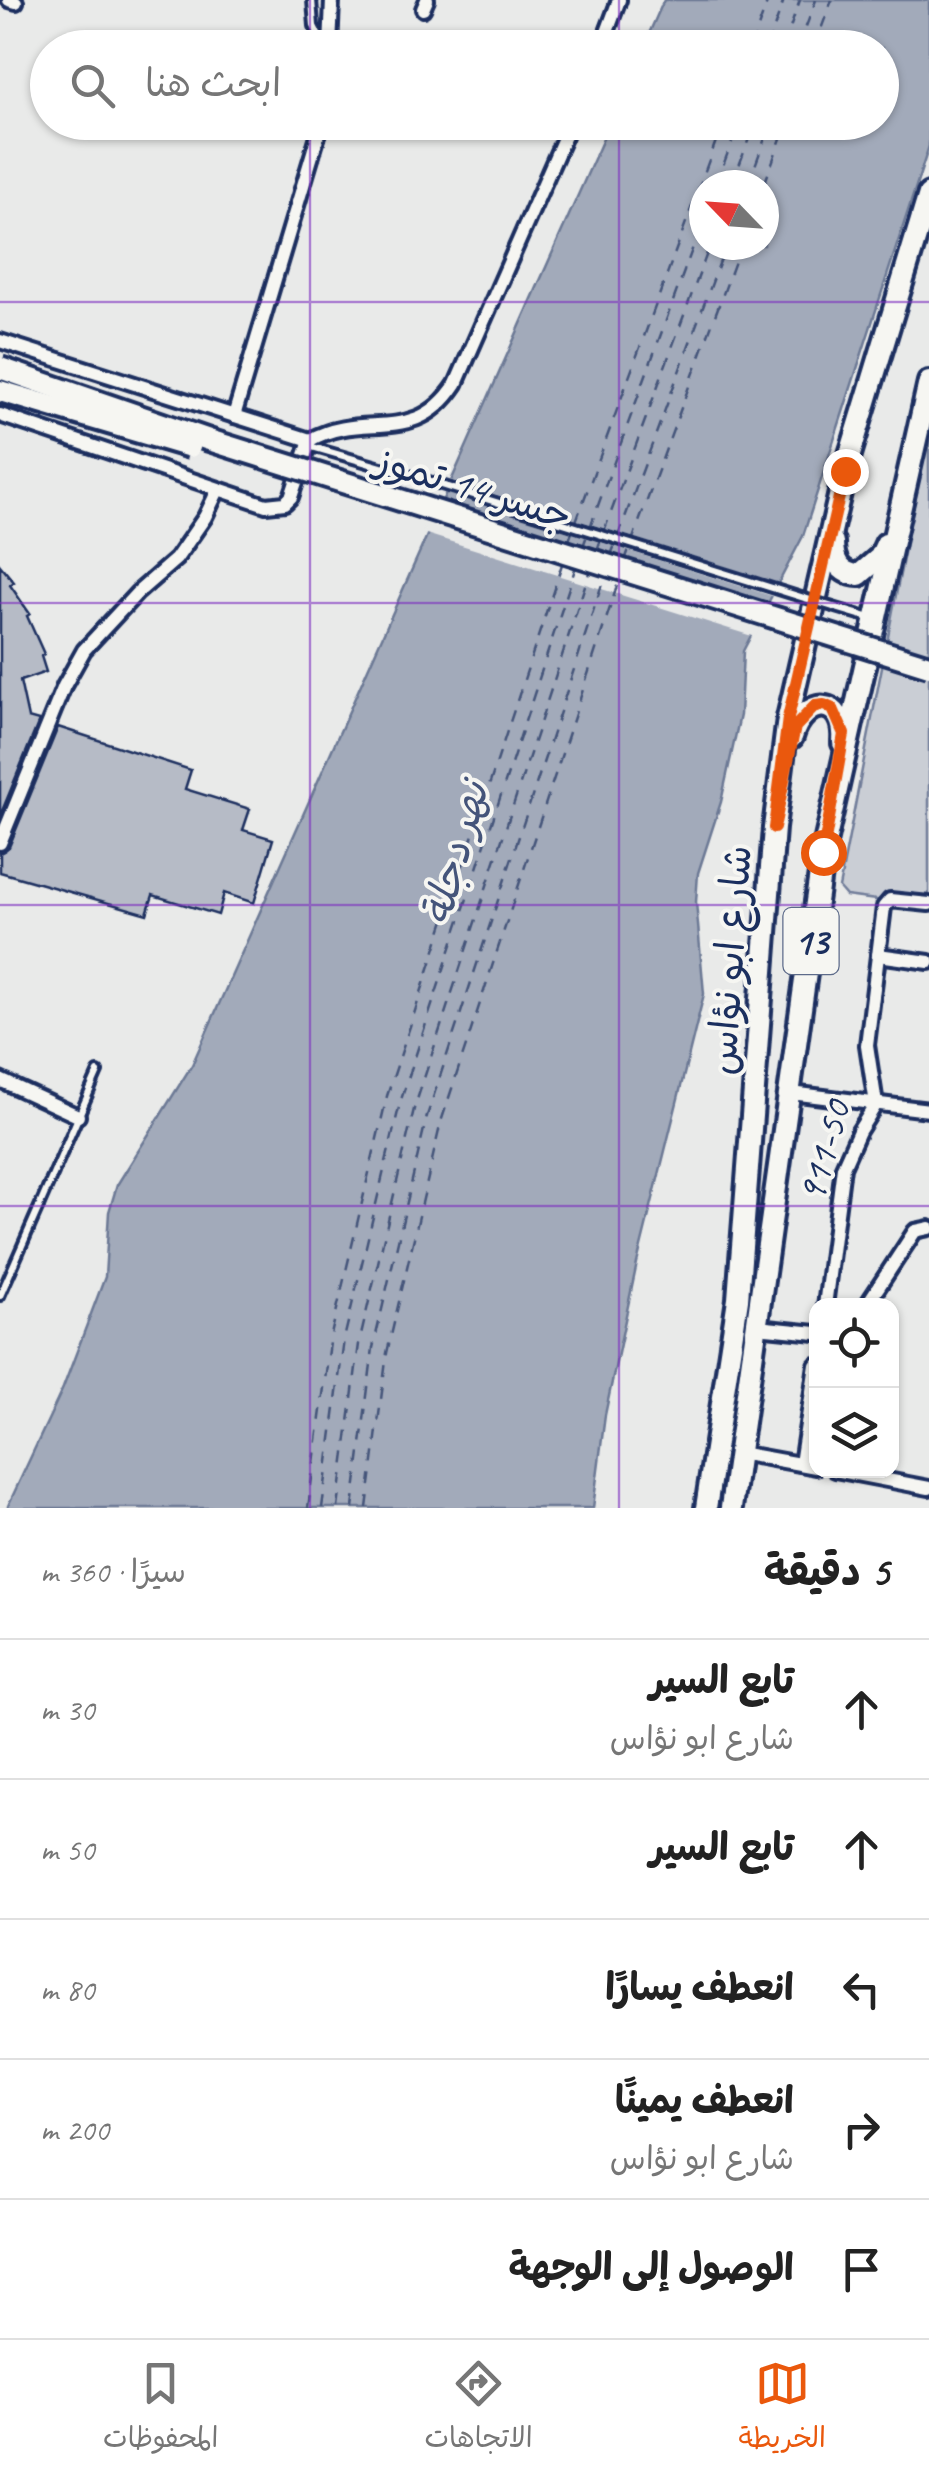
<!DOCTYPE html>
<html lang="ar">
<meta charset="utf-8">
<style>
body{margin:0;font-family:Caveat,"Playpen Sans Arabic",sans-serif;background:#f2f2f2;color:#222;direction:rtl}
.controls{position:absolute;right:30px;bottom:30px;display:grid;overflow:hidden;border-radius:20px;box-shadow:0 2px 8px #0004}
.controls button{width:90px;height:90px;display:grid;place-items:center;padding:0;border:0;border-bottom:2px solid #e0e0e0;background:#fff;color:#222;font:50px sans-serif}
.compass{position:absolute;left:689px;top:170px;width:90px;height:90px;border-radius:50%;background:#fff;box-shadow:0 2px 8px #0004;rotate:295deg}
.stop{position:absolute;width:30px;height:30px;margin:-22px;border:8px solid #ea580c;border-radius:50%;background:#fff}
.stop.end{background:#ea580c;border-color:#fff;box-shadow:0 2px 10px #0008}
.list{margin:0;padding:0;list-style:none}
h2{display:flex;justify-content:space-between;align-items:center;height:130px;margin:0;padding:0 40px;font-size:42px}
h2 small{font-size:32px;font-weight:400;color:#767676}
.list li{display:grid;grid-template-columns:65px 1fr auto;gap:30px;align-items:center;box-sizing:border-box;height:140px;padding:0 40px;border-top:2px solid #e0e0e0}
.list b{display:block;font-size:38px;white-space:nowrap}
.list p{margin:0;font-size:32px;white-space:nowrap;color:#767676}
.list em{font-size:32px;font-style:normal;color:#767676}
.icon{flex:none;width:55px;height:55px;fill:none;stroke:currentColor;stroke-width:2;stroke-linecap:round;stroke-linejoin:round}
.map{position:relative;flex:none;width:929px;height:1508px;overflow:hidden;direction:ltr}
.search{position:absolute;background:#fff;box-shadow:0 2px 8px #0004;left:30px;right:30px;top:30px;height:110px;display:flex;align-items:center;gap:25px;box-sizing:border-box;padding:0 35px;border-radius:55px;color:#767676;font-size:38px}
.sheet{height:830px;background:#fff}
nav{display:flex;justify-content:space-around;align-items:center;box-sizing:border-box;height:140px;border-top:2px solid #e0e0e0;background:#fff;font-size:28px;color:#767676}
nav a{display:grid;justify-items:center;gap:5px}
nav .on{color:#ea580c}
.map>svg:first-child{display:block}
.green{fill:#caced5;stroke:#727e9a;stroke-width:2.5}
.water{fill:#a2aaba;stroke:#6c7995;stroke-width:2.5;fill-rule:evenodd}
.pier{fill:#e9eae9}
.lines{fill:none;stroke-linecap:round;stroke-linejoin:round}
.ferry{stroke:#44547a;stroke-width:2.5;stroke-dasharray:12 10;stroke-linecap:butt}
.building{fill:#b6bbc6;stroke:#1b2f5e;stroke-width:2.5}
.service-casing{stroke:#1b2f5e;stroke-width:14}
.minor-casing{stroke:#1b2f5e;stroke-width:20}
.primary-casing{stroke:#1b2f5e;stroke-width:28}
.service{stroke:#f6f6f2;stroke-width:6}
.minor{stroke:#f6f6f2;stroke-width:12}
.primary{stroke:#f6f6f2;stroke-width:20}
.service-bridge-casing{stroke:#1b2f5e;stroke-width:14;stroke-linecap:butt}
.primary-bridge-casing{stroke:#1b2f5e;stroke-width:28;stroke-linecap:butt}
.service-bridge{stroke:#f6f6f2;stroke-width:6}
.primary-bridge{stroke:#f6f6f2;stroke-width:20}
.route{stroke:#ea580c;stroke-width:12}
.grid{fill:none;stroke:#7b2cbf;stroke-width:2.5;stroke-opacity:0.55}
.labels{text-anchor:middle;stroke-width:8;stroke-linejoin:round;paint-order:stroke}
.shield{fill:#f6f6f2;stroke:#5d6b8a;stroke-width:2.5}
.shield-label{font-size:38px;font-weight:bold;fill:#1b2f5e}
.street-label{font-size:40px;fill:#1b2f5e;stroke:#f6f6f2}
.water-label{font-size:42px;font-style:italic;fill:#44547a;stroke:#f6f6f2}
</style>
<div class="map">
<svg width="929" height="1508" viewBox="0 0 929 1508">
<rect width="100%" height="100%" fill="#e9eae9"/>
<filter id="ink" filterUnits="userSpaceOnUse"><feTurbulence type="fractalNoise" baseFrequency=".01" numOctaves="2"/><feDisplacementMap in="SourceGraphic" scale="20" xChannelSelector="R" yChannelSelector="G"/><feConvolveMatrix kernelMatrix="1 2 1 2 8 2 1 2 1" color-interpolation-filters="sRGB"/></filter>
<g filter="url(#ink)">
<path class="green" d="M929,425V907L846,896L839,888Z"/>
<path class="water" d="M664,0H929V146L803,536L743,651L740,715L721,802L698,873L696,902L704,994L637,1263L605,1415L593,1508H7L63,1388L105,1277L109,1212L117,1185L192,1065L610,123L882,122V48L643,47ZM704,185H764V245H704Z"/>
<g class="pier">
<path d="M447,479L781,584L775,597L441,492Z"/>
<path d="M437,500L771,605L755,637L423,533Z"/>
</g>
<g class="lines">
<g class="ferry">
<path d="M751,48L768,0"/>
<path d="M767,48L784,0"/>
<path d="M783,48L800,0"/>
<path d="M798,48L816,0"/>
<path d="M814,48L832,0"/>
<path d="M716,185L739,122"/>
<path d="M732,185L755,122"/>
<path d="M748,185L771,122"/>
<path d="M764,185L787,122"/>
<path d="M568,543L723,122"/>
<path d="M582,549L704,217"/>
<path d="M596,553L710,245"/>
<path d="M610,558L726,245"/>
<path d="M624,563L741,245"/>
<path d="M308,1508L331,1335L387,1096L563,561"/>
<path d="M322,1508L344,1339L400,1103L576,566"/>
<path d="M338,1508L359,1344L414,1109L590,570"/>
<path d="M353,1508L373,1348L427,1116L605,575"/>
<path d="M367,1508L387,1353L441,1122L619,580"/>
</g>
</g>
<g class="building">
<path d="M0,565L14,582L10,585L30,614L27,616L44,654L41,656L46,672L20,681L28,718L39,721L0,816Z"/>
<path d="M58,727L191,770L185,789L250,809L243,830L273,839L254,903L224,893L218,915L153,895L147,914L0,872V853L9,847Z"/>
</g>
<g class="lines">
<g class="service-casing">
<g id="service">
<path d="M312,0L314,26L325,48"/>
<path d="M309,446L419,478"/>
<path d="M833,607L870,618"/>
<path d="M0,1296L98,1072"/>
</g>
</g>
<g class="minor-casing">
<g id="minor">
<path d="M9,0L16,2"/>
<path d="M423,9L427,0"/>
<path d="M330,48L332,0"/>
<path d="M601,48L619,0"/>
<path d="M0,341L310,440C365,409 414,448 456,384L571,122"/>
<path d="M0,415L266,505L285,503L291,497L310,440"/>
<path d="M234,416L322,122"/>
<path d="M0,843L64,686L84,650L137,593L176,559L205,517L218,490"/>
<path d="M878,955L929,962"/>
<path d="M0,1080L78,1116"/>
<path d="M791,1093L929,1110"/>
<path d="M825,1306L843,1167L859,1131L876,1104L867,1045L884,907L890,900L929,904"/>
<path d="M866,1306L915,1231L929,1228"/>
<path d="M757,1327L816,1333"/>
<path d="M739,1453L816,1467"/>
<path d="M801,1464L816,1365"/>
<path d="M835,1470L929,1488"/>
</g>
</g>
<g class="primary-casing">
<g id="primary">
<path d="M833,542C833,560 839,574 859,575L880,557L886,544"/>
<path d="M792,737C804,695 847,696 843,743"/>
<path d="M706,1508L738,1299L774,828L788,718L845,471L929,194"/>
<path d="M731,1508L823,852L929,382"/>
</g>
</g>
<use href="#service" class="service"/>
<use href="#minor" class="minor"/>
<use href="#primary" class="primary"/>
<g class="service-bridge-casing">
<path id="service-bridge" d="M419,478L833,607"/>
</g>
<g class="primary-bridge-casing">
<g id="primary-bridge">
<path d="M0,368L209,440L929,666"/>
<path d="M0,391L190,447"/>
</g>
</g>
<use href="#service-bridge" class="service-bridge"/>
<use href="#primary-bridge" class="primary-bridge"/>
</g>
</g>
<g class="lines" filter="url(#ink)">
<path class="route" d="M823,852L844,734L833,709L824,705L815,706L795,727L774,828L788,718L845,471"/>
</g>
<path class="grid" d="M310,0V48M619,0V48M310,122V1508M619,122V1508M0,302H929M0,603H929M0,905H929M0,1206H929"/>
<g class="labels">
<rect class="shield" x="783.5" y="908" width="55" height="66" rx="8"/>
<g class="shield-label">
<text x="811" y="954">13</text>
</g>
<g class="street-label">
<text transform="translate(474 487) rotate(17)" y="14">جسر 14 تموز</text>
<text transform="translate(729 960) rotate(-86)" y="14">شارع ابو نؤاس</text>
<text transform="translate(823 1151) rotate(-74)" y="14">911-50</text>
</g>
<g class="water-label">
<text transform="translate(454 853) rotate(-74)" y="15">نهر دجلة</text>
</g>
</g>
</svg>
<div class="controls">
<button><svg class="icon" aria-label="locate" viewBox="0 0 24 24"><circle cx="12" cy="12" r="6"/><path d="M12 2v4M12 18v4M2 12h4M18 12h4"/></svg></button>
<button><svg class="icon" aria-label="layers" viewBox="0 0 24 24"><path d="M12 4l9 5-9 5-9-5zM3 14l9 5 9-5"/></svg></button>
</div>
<svg class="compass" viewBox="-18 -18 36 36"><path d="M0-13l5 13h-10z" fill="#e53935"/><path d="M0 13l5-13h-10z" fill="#767676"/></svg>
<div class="stop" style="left:823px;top:852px"></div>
<div class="stop end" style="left:845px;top:471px"></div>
<div class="search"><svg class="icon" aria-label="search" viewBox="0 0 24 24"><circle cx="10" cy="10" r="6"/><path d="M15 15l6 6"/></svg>ابحث هنا</div>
</div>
<section class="sheet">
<h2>5 دقيقة<small>سيرًا · 360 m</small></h2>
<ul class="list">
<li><svg class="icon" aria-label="ahead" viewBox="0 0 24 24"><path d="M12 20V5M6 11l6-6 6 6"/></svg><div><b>تابع السير</b><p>شارع ابو نؤاس</p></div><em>30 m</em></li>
<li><svg class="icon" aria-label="ahead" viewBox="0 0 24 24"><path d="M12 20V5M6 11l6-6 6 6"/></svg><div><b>تابع السير</b></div><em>50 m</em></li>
<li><svg class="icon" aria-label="left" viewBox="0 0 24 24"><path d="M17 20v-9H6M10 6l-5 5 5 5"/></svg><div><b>انعطف يسارًا</b></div><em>80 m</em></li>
<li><svg class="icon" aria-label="right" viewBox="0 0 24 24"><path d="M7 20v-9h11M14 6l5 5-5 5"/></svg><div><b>انعطف يمينًا</b><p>شارع ابو نؤاس</p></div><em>200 m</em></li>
<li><svg class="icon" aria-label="arrive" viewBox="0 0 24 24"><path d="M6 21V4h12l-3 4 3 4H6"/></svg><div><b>الوصول إلى الوجهة</b></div></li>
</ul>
</section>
<nav>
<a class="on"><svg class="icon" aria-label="map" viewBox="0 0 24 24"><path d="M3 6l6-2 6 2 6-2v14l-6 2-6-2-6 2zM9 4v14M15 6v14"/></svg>الخريطة</a>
<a><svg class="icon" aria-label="directions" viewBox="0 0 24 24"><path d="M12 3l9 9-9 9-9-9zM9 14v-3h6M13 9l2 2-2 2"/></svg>الاتجاهات</a>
<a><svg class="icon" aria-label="saved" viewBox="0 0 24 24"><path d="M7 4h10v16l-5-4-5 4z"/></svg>المحفوظات</a>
</nav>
